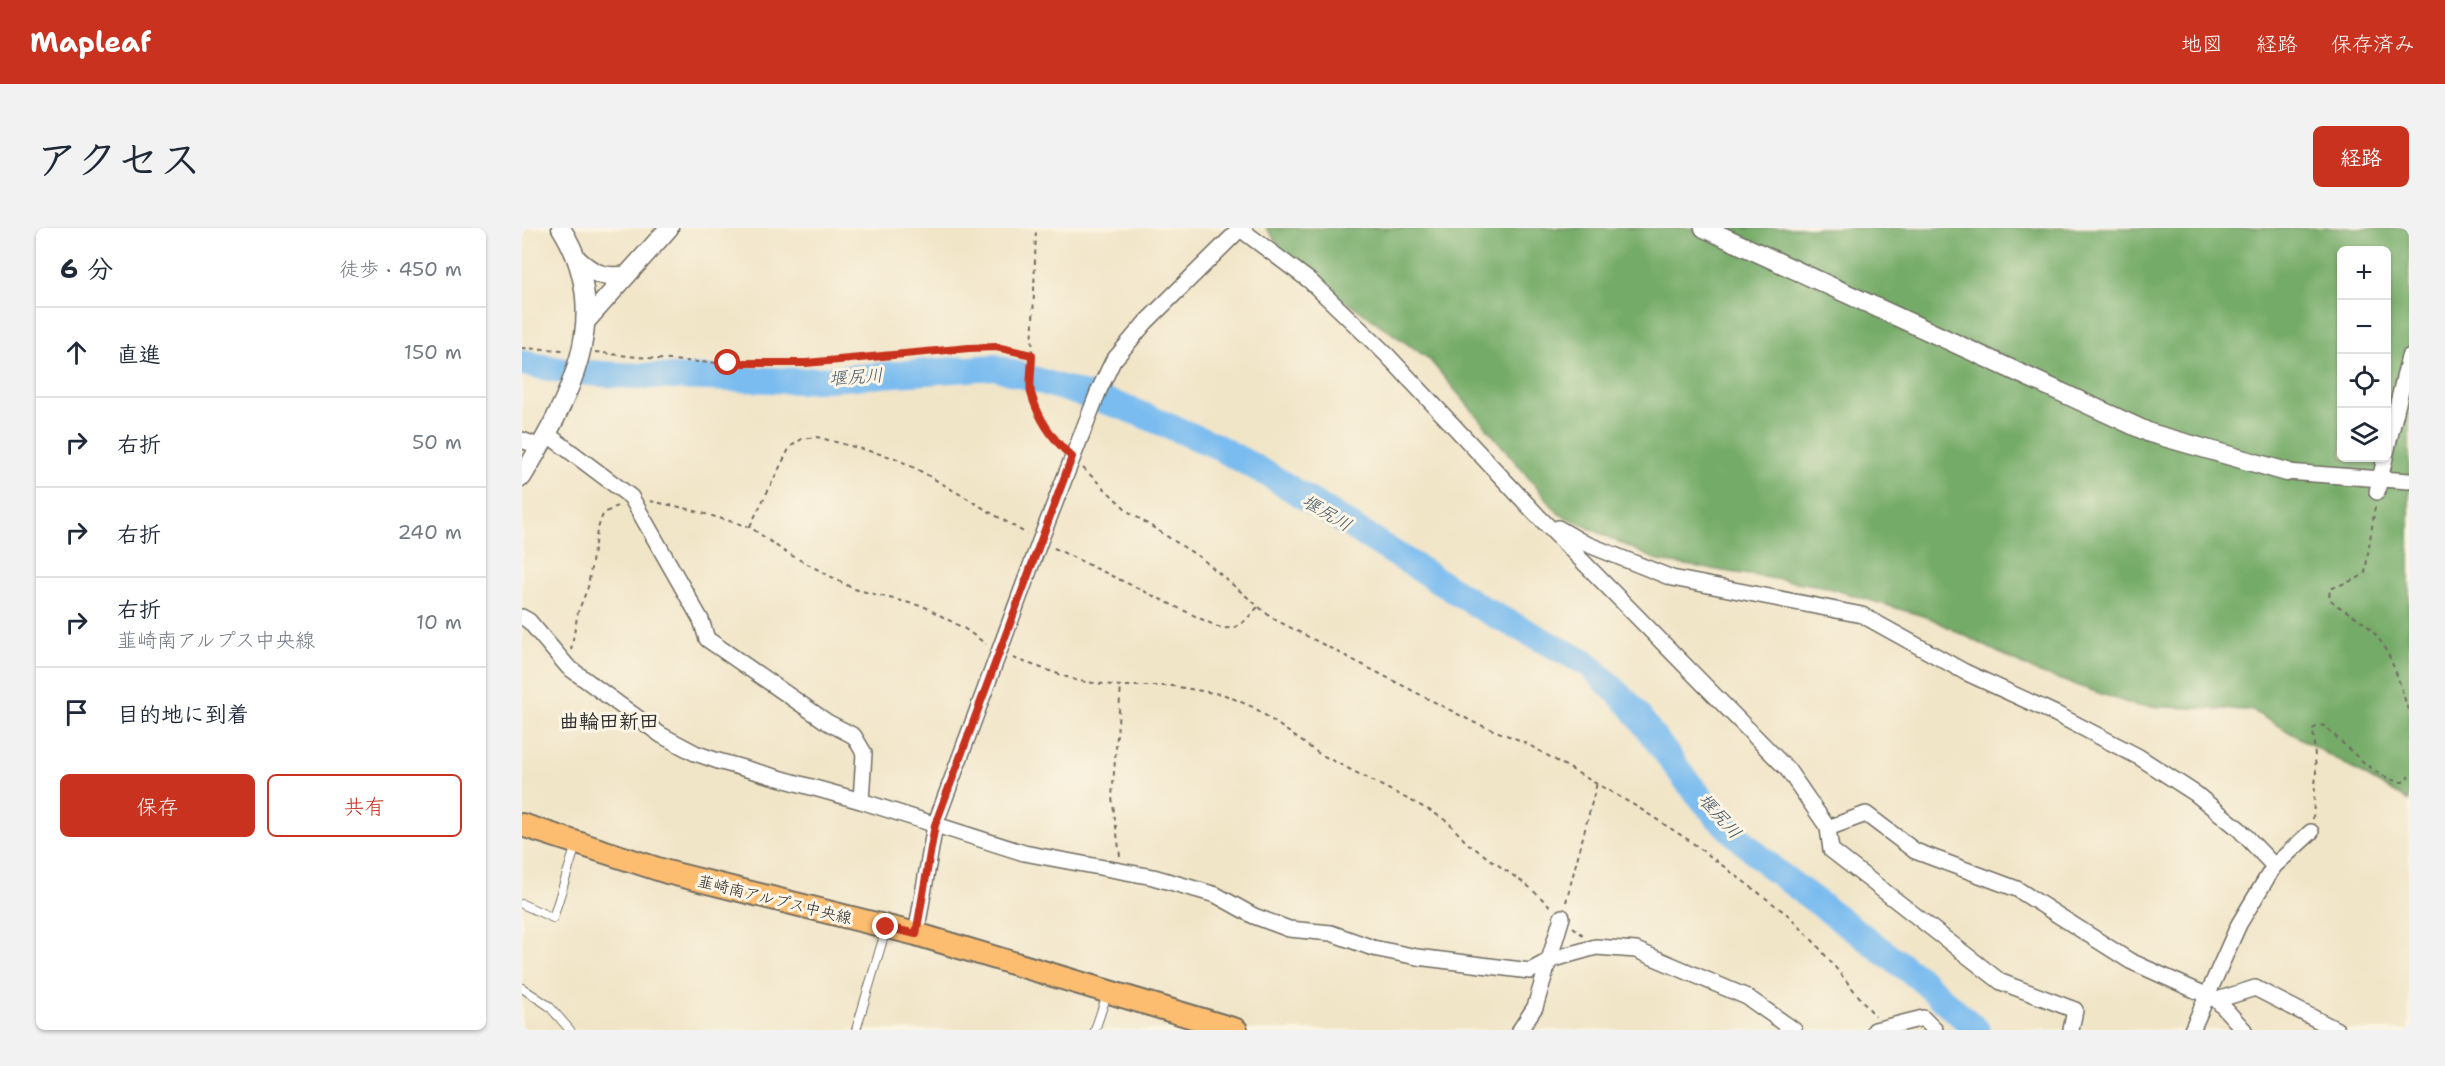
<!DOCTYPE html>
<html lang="ja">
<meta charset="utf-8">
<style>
body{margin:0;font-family:"Shantell Sans","Klee One",sans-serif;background:#f2f2f3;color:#1f2937}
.controls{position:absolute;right:18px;top:18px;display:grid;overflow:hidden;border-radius:9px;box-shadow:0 2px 4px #0004}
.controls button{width:54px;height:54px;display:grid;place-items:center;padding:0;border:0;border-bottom:2px solid #e0e1e3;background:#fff;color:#1f2937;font:30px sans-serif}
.stop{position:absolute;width:18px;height:18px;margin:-14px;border:4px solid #c8321e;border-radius:50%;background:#fff}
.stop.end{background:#c8321e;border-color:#fff;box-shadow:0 2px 6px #0008}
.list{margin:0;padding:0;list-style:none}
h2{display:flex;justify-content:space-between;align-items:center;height:78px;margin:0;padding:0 24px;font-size:26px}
h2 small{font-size:20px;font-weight:400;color:#747a83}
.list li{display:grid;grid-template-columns:39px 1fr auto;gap:18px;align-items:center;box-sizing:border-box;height:90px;padding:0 24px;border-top:2px solid #e0e1e3}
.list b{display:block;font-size:22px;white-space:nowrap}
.list p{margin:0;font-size:20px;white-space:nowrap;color:#747a83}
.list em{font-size:20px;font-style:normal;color:#747a83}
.actions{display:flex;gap:12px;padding:18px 24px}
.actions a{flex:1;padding:14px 0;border:2px solid #c8321e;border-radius:9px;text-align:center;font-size:21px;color:#c8321e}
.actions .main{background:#c8321e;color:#fff}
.icon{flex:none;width:33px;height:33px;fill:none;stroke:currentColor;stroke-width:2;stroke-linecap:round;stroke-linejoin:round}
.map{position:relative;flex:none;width:1887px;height:802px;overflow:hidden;border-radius:9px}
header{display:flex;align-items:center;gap:36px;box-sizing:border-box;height:84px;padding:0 30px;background:#c8321e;color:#fff}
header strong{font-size:28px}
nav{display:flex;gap:33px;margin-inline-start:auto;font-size:21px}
.intro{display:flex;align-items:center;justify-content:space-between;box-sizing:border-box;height:144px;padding:0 36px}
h1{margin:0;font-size:42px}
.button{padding:15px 27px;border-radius:9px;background:#c8321e;color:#fff;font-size:21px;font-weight:700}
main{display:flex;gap:36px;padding:0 36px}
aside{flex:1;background:#fff;border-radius:9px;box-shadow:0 2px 4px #0004}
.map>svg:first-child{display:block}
.forest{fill:#75ab68;stroke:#506b4a;stroke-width:1.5;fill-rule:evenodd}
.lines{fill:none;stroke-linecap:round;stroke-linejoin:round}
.river{stroke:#7abcef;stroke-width:26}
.service-casing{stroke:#706c62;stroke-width:10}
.minor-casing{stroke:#706c62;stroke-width:18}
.tertiary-casing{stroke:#706c62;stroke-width:21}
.primary-casing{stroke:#706c62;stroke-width:26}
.path{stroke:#706c62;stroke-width:2;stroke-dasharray:4.5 4.5;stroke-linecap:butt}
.service{stroke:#fff;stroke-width:8}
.minor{stroke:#fff;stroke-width:15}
.tertiary{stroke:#fff;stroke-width:18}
.primary{stroke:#fcbd6f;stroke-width:22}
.route{stroke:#c8321e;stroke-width:8}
.labels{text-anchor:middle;stroke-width:6;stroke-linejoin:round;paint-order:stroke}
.street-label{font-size:16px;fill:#2b2b2b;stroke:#fcf5e5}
.water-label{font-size:18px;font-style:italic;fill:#435666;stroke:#fcf5e5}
.quarter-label{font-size:20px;font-weight:bold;fill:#2b2b2b;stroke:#fcf5e5}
</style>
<header>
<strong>Mapleaf</strong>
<nav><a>地図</a><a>経路</a><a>保存済み</a></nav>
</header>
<div class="intro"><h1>アクセス</h1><a class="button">経路</a></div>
<main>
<aside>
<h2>6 分<small>徒歩 · 450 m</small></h2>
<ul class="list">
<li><svg class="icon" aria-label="ahead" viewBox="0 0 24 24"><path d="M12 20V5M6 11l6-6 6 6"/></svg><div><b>直進</b></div><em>150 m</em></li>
<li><svg class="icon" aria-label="right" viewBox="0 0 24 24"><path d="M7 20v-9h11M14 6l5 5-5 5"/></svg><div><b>右折</b></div><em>50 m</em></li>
<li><svg class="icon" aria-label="right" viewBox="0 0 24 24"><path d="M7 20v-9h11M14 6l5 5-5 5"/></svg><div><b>右折</b></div><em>240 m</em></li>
<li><svg class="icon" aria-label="right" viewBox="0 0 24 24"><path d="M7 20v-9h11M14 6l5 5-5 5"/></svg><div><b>右折</b><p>韮崎南アルプス中央線</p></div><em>10 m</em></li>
<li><svg class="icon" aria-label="arrive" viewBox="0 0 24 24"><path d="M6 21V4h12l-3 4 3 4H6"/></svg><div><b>目的地に到着</b></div></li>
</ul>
<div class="actions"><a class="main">保存</a><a>共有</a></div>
</aside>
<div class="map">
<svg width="1887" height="802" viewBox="0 0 1887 802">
<rect width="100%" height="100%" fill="#fcf5e5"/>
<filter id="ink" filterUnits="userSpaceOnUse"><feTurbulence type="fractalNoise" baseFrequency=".0167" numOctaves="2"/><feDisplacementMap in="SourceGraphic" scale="12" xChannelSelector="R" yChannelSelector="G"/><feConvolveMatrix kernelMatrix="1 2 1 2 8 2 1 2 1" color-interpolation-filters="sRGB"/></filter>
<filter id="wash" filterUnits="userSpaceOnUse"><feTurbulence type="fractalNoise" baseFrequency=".008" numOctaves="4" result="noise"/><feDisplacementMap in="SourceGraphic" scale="24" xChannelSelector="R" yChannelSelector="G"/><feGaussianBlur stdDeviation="1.35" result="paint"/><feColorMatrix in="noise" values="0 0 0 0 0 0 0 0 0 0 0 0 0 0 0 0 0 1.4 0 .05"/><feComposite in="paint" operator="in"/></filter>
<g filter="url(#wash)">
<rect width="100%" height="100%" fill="#f1e5c8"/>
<path class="forest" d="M744,0H1887V573L1729,482L1615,478L1515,444L1408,390L1300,358L1137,333L1037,286L907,131L776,40ZM1820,22H1864V230H1820Z"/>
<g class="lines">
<path class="river" d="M0,135L43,143L93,147L277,153L473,139L604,180L692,217L747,247L963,382L1066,436L1108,477L1164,552L1197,591L1252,642L1397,750L1455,802"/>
</g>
</g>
<g filter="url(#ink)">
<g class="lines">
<g class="service-casing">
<g id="service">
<path d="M0,676L31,690L54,617"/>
<path d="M0,760L27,778L48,802"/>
<path d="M334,802L364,701"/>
<path d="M573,802L585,766"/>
</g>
</g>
<g class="minor-casing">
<g id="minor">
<path d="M717,0L788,53L865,127L1015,287L1266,542L1306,600L1309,622L1479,754L1553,782L1549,802"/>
<path d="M25,206L109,269L179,392L185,411L305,494L332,508L342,525L339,573"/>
<path d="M0,212L18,219"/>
<path d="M1864,225L1887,129"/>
<path d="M1765,244L1887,253"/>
<path d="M1855,264L1863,230"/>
<path d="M1036,300L1062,315L1150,350L1340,387L1443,444L1534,486L1617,529L1674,566L1717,601L1752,638"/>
<path d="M0,389L7,393L46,439L139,507L173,525L196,533L339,573L502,625L631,649L694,667L732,688L767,701L809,705L851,720L895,729L1008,743L1028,732L1074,719L1114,722L1225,769L1272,802"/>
<path d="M1306,600L1344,586L1393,623L1495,661L1608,733L1695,772L1722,802"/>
<path d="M394,706L413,597L518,313L577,162L591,133L624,94L718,1"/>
<path d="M1695,772L1733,760L1815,802"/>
<path d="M998,802L1013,779L1040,689"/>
<path d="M1353,802L1401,790L1413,802"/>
<path d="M1670,802L1717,696L1752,638L1789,604"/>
</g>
</g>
<g class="tertiary-casing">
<g id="tertiary">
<path d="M1182,0L1628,205L1765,244"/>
<path d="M55,31C71,46 83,51 105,47"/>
<path d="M65,92L147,0"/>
<path d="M0,249C47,171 94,87 39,0"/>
</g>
</g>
<g class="primary-casing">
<path id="primary" d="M0,597L145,644L394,706L714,802"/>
</g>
<g class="path">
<path d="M0,120L43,122"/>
<path d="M73,124C143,133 213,138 283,135C338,134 393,125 447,120L474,119L510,127L509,164L520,192L539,220"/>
<path d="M510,126L514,0"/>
<path d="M561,240L607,284L679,330L750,390L953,495L1000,513L1117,580L1168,613L1266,687L1294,716L1353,788"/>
<path d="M128,273L163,280L228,299L263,324L332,361L403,379L443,401L464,416"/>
<path d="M1853,279L1843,345L1836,350L1808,361L1807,370C1817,381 1830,385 1841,394C1868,416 1877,453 1887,485"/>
<path d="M228,298L268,219L280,211L295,209L373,230L402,245L505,306"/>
<path d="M532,320L696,399C717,404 723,392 736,379"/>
<path d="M49,422L56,384L66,359L75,303L81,286L95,278"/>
<path d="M491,430L556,453L599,458H651L703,467L733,480L796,525L909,583L926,594L945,615L1006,658L1029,679"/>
<path d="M1791,591L1794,543L1791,501L1797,497L1803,498C1821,515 1855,553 1881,554L1887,548"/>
<path d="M598,628L590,569L599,458"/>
<path d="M1044,674L1075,555"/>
<path d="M1051,699L1061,707"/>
</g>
<use href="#service" class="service"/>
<use href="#minor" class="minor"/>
<use href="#tertiary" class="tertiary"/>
<use href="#primary" class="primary"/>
</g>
</g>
<g class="lines" filter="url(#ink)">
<path class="route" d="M206,135H284L447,120L474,119L510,127C510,139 507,154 509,165C516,190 531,212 550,229L413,597L394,706L364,699"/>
</g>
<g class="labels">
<g class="street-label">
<text transform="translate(253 671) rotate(14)" y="6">韮崎南アルプス中央線</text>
</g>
<g class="water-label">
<text transform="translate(334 149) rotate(-4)" y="6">堰尻川</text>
<text transform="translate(805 285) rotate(31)" y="6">堰尻川</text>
<text transform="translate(1198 588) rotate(48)" y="6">堰尻川</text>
</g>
<g class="quarter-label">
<text x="87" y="500">曲輪田新田</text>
</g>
</g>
</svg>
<div class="controls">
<button>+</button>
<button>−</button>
<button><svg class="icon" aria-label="locate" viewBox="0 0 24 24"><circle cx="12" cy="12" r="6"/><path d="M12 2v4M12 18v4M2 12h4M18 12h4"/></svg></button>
<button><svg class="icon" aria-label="layers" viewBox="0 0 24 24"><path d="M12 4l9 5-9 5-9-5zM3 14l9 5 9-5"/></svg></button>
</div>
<div class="stop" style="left:206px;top:135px"></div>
<div class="stop end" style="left:364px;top:699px"></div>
</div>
</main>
